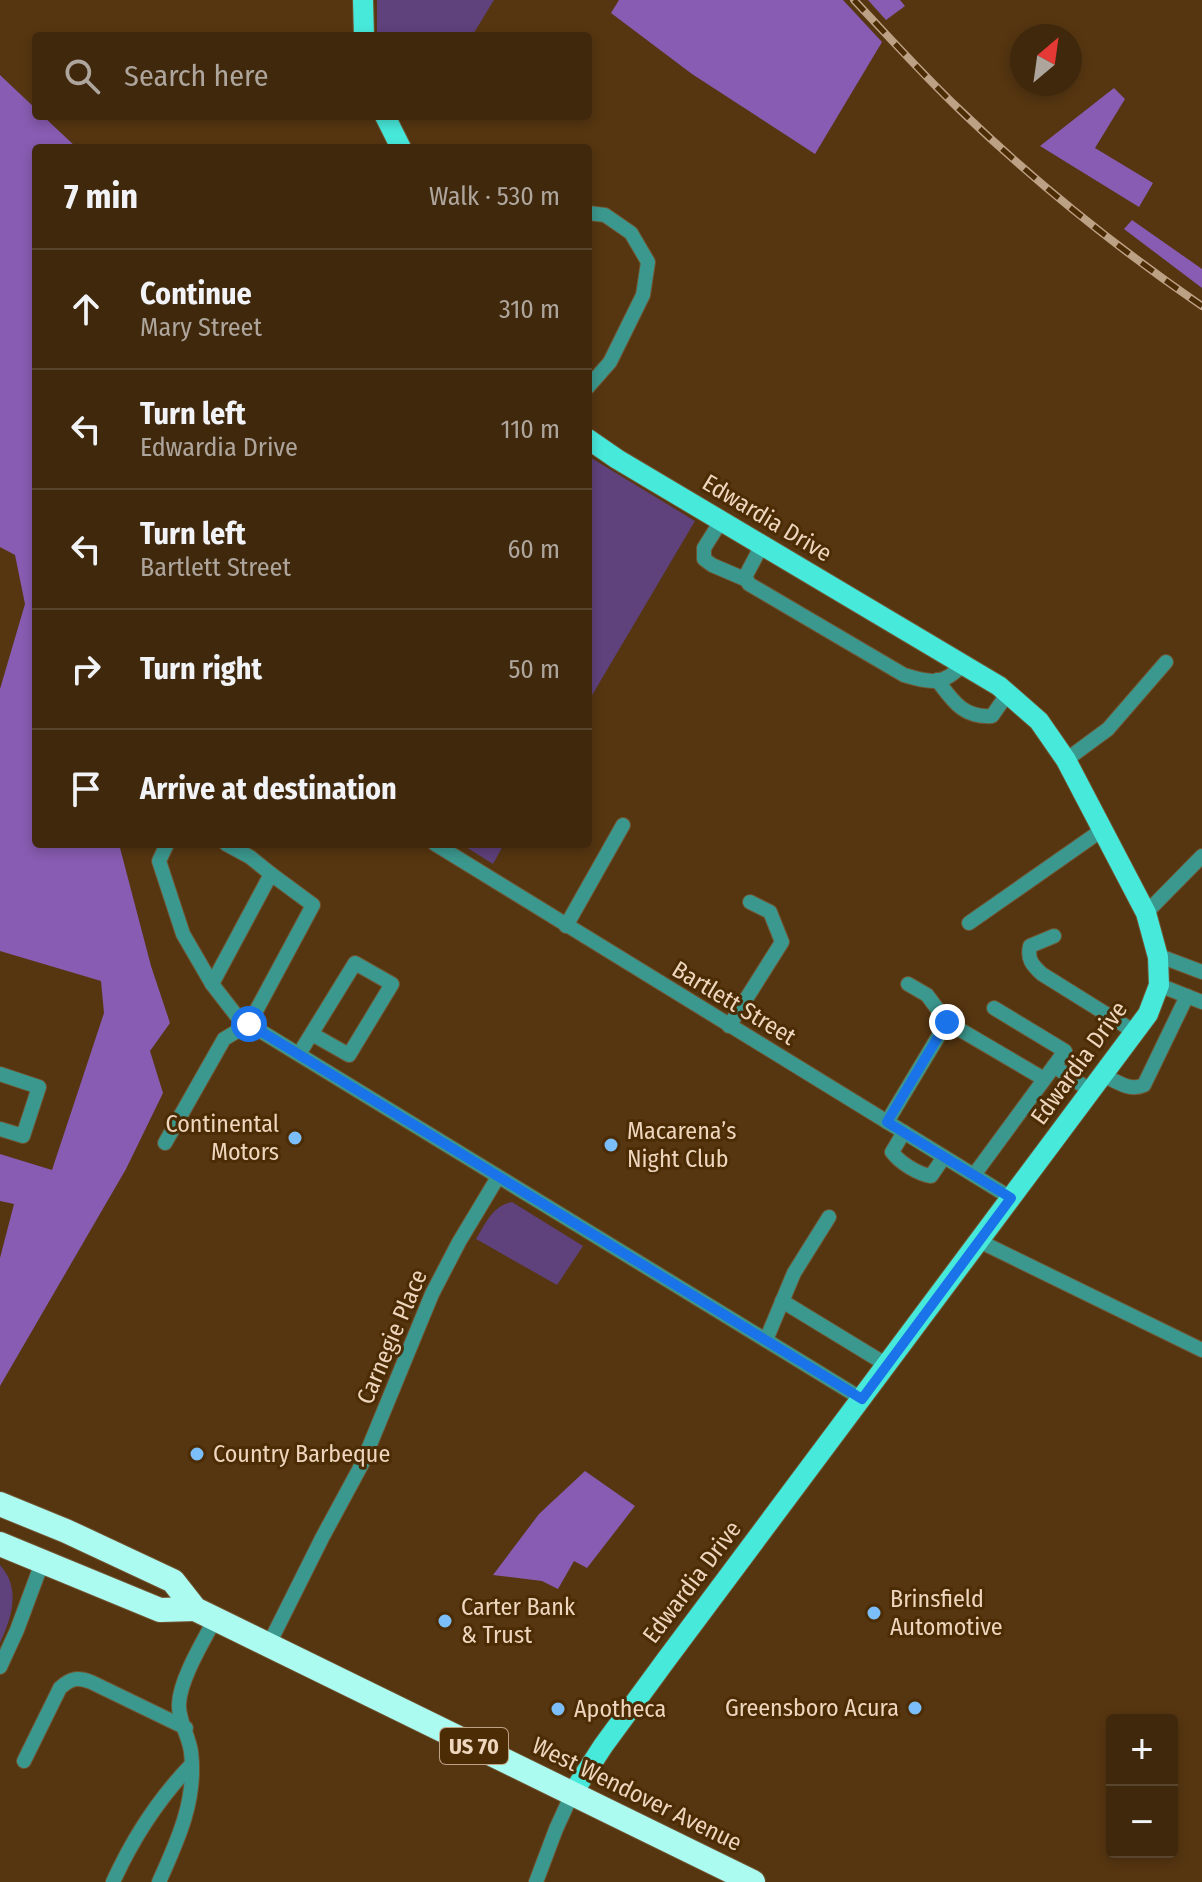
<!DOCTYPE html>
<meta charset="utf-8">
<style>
body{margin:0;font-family:"Fira Sans Condensed",sans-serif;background:#4b341b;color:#f1f3f6}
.controls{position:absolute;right:24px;bottom:24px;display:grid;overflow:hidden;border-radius:8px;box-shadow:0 4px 12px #0003}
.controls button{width:72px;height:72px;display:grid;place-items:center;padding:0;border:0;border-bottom:2px solid #59442e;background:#40280d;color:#f1f3f6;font:40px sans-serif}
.compass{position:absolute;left:1010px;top:24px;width:72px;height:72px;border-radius:50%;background:#40280d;box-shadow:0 4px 12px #0003;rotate:29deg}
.stop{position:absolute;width:24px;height:24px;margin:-18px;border:6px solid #1a73e8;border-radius:50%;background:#fff}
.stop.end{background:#1a73e8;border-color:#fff;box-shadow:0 2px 8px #0008}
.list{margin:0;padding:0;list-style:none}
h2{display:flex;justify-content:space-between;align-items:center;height:104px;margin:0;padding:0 32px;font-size:34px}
h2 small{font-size:26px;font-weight:400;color:#aea69d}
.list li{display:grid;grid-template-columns:52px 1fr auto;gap:24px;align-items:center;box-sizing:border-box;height:120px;padding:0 32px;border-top:2px solid #59442e}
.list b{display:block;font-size:30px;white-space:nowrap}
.list p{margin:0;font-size:26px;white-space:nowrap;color:#aea69d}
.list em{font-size:26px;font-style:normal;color:#aea69d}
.icon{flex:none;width:44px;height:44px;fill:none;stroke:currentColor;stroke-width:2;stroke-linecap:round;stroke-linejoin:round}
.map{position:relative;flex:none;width:1202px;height:1882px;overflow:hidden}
.search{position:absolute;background:#40280d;box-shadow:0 4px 12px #0003;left:32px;top:32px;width:560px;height:88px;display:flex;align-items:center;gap:20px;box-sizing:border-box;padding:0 28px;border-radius:8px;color:#aea69d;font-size:30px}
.panel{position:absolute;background:#40280d;box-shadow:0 4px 12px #0003;left:32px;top:144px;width:560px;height:704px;border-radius:8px}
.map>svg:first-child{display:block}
.green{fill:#5f417b}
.forest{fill:#885cb2}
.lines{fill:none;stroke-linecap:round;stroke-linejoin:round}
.minor-casing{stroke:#715330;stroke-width:16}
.major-casing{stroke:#715330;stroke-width:22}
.highway-casing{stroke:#715330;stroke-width:26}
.minor{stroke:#3b988e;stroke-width:14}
.major{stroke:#47e9db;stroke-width:20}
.highway{stroke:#acfbf1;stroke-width:24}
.rail-casing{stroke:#bda185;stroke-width:8}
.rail{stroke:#4b2c04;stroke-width:5;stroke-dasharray:15;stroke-linecap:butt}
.route{stroke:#1a73e8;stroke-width:10}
.poi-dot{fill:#7bbef9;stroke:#4b2c04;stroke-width:3}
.labels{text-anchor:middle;stroke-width:6;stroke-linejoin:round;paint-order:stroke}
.shield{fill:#4b2c04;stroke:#bda286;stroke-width:2}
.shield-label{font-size:22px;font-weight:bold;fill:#eed5bd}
.street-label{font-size:24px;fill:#eed5bd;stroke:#4b2c04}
.poi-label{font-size:24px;fill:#eed5bd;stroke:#4b2c04;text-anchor:start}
</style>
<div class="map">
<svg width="1202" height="1882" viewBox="0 0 1202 1882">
<rect width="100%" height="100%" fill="#563611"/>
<g class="green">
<path d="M377,0H494L472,36H377Z"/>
<path d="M588,456L695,521L588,702Z"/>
<path d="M461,844H504L493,864Z"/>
<path d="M512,1202L583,1246L557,1285L476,1239C486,1223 492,1206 512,1202Z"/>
<path d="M0,1565C21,1588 12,1617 0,1643Z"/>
</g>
<g class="forest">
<path d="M619,0H843L882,42L815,154L692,74L611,13Z"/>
<path d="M868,0H900L905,6L886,20Z"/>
<path d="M0,75L36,109V116H43L77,148H36V844H119L151,966L170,1023L150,1051L163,1093L126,1169L0,1386V1258L14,1204L0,1201V1154L52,1170L104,1013L101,981L0,951V689L25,604L15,555L0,547Z"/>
<path d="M1114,88L1125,99L1095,148L1153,183L1139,207L1040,146Z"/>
<path d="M1132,220L1202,269V288L1124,229Z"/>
<path d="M585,1471L635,1506L587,1568L574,1561L558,1589L542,1581L493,1575L539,1514Z"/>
</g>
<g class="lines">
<g class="minor-casing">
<g id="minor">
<path d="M588,213L605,215L631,233L648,262L643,295L610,362L588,387"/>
<path d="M721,521L704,548V559L712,565L747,580"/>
<path d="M762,545L745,577L749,584L904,675C930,683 944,686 963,664"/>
<path d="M937,680C953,701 963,718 992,716L1008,693"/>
<path d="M1066,760L1108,729L1166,662"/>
<path d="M167,844L159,861L183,934L212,984"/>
<path d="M226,844L250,857L271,874"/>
<path d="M435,844L1011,1198"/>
<path d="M1146,913L1202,856"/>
<path d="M969,923L1102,830"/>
<path d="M566,926L623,825"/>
<path d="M1054,936L1030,946C1027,959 1032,965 1042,974L1135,1032"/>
<path d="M1157,955L1202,972"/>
<path d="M908,984L927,995L947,1022L1044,1079"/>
<path d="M1159,985L1202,1002"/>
<path d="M994,1008L1065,1051L1054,1066"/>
<path d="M729,1026L782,942L770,912L750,902"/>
<path d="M299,1054L355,963L392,984L349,1055L312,1034"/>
<path d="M0,1074L39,1087L23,1136L0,1129"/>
<path d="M1103,1075C1116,1081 1130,1092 1144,1085L1187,996"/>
<path d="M887,1122L947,1022"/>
<path d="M904,1132L892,1152C900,1163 918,1174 931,1176L944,1157"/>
<path d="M165,1143L224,1039L249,1024L313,905L271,874L212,984L236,1015L249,1024L862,1399"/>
<path d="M974,1175L1054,1066L1091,1091"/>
<path d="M979,1241L1202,1350"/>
<path d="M782,1301L887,1365"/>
<path d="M766,1340L794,1273L829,1217"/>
<path d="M268,1646L322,1538L362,1464L432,1294L459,1242L498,1177"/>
<path d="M0,1667L17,1630L43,1560"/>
<path d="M24,1761L60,1688C71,1678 77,1677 91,1682L186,1728"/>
<path d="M113,1882C133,1838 158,1799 192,1764"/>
<path d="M159,1882C178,1840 197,1799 191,1752C189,1736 178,1720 179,1704C180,1679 203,1642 215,1619"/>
<path d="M536,1882L556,1829L572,1794"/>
</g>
</g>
<g class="major-casing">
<g id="major">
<path d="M363,0L364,36"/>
<path d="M385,116L401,148"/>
<path d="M572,1794L603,1746L666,1660L1148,1014L1159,985L1158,957L1146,913L1066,760L1039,721L999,686L617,459L588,439"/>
</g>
</g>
<g class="highway-casing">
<g id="highway">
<path d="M0,1504L66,1531L173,1581L195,1609L753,1882"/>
<path d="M0,1544L160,1610L195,1609"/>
</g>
</g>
<use href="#minor" class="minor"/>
<use href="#major" class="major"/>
<use href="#highway" class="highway"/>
<g class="rail-casing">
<path id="rail" d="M854,0C889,37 923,75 960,110C1035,182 1116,247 1202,306"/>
</g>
<use href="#rail" class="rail"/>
</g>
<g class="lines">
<path class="route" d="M249,1024L862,1399L1011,1198L887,1122L947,1022"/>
</g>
<g class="poi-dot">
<circle cx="295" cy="1138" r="8"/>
<circle cx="611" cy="1145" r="8"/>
<circle cx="197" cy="1454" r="8"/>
<circle cx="874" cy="1613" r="8"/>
<circle cx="445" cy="1621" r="8"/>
<circle cx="915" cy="1708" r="8"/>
<circle cx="558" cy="1709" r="8"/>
</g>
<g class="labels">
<rect class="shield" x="440" y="1728" width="68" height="36" rx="6"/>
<g class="shield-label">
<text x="474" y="1754">US 70</text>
</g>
<g class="street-label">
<text transform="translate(767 518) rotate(31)" y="8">Edwardia Drive</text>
<text transform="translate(734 1003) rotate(31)" y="8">Bartlett Street</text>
<text transform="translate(1079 1063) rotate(-54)" y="8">Edwardia Drive</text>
<text transform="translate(392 1337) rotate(-67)" y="8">Carnegie Place</text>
<text transform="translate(692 1582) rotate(-53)" y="8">Edwardia Drive</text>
<text transform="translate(637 1794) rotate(26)" y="8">West Wendover Avenue</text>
</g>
<g class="poi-label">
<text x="279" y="1132" text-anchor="end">Continental<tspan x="279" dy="28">Motors</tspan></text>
<text x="627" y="1139">Macarena’s<tspan x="627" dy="28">Night Club</tspan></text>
<text x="213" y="1462">Country Barbeque</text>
<text x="890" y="1607">Brinsfield<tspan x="890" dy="28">Automotive</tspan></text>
<text x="461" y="1615">Carter Bank<tspan x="461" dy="28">&amp; Trust</tspan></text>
<text x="899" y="1716" text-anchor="end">Greensboro Acura</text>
<text x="574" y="1717">Apotheca</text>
</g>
</g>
</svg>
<div class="controls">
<button>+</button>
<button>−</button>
</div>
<svg class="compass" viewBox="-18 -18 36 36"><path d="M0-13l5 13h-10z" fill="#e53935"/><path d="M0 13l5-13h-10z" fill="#aea69d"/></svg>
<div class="stop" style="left:249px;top:1024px"></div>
<div class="stop end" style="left:947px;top:1022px"></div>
<div class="search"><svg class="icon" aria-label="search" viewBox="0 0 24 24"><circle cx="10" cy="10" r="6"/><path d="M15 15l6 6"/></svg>Search here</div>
<section class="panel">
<h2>7 min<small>Walk · 530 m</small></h2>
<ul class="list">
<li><svg class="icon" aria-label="ahead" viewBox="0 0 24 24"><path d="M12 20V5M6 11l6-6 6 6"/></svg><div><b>Continue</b><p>Mary Street</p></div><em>310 m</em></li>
<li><svg class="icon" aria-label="left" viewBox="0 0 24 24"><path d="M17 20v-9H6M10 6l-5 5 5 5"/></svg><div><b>Turn left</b><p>Edwardia Drive</p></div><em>110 m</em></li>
<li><svg class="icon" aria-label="left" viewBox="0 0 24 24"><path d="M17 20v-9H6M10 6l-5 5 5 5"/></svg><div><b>Turn left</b><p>Bartlett Street</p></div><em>60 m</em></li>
<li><svg class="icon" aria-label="right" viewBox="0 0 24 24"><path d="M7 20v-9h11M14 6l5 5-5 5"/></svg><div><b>Turn right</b></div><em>50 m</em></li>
<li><svg class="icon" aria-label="arrive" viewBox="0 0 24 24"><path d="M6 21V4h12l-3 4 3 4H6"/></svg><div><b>Arrive at destination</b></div></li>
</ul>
</section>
</div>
